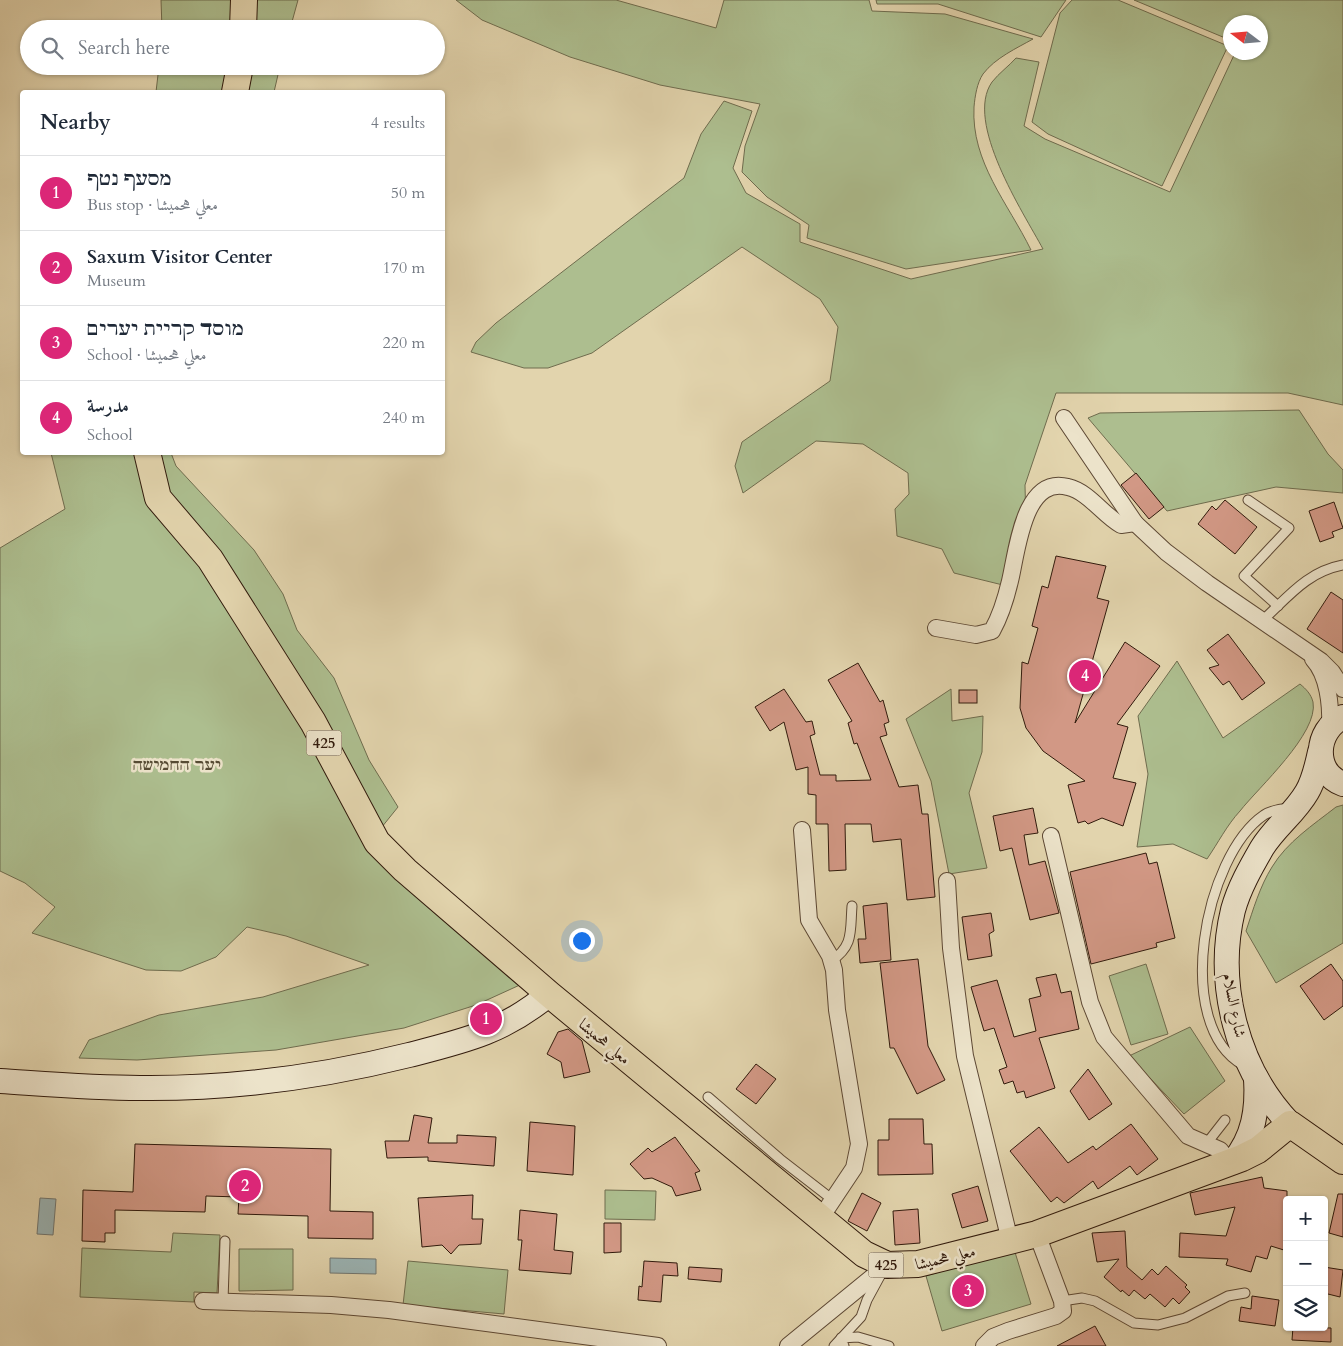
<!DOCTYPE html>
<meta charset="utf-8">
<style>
body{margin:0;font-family:Cardo,Amiri,"Frank Ruhl Libre",serif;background:#f2f2f3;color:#1f2937}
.controls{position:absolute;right:15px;bottom:15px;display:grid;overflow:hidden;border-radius:5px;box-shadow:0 1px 4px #0004}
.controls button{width:45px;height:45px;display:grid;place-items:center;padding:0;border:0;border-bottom:1px solid #e0e1e3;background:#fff;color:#1f2937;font:25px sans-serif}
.compass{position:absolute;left:1223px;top:15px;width:45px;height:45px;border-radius:50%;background:#fff;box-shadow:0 1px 4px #0004;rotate:286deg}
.you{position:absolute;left:581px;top:940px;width:18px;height:18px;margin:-12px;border:4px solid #fff;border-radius:50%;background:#1a73e8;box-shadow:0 0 0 8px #1a73e833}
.badge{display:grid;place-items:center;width:32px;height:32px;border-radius:50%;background:#db2777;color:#fff;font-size:16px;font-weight:700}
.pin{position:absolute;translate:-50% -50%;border:2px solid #fff;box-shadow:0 1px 5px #0006}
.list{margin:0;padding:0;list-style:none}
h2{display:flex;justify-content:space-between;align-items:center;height:65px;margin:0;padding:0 20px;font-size:21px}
h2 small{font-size:16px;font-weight:400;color:#747a83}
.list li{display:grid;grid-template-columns:32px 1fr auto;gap:15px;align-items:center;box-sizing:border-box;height:75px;padding:0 20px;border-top:1px solid #e0e1e3}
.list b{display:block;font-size:19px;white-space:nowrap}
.list p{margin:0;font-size:16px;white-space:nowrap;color:#747a83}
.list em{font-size:16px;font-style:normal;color:#747a83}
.icon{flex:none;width:28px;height:28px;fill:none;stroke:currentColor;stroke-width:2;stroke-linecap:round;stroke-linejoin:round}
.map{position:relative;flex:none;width:1343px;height:1346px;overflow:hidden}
.search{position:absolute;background:#fff;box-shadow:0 1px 4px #0004;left:20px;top:20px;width:425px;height:55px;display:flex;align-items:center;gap:12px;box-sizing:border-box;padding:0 18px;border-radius:28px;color:#747a83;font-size:19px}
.panel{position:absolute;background:#fff;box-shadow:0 1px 4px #0004;left:20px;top:90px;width:425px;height:365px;border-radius:5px}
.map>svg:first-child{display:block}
.green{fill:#adbe8f;stroke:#6f6c4e}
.water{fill:#9bb5b6;stroke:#717772}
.building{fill:#d29885;stroke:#311a0c}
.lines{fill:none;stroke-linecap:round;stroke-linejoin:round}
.lane-casing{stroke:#5d4834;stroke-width:11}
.street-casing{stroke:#5d4834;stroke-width:18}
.secondary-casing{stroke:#311a0c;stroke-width:26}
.primary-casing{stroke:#311a0c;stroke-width:28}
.lane{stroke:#ece3ca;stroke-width:9}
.street{stroke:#ece3ca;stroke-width:16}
.secondary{stroke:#ece3ca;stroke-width:24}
.primary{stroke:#e2d4ad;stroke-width:26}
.labels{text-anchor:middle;stroke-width:5;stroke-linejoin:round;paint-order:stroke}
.shield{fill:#ece3ca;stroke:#695645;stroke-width:1}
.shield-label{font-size:15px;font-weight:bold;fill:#311a0c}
.park-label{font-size:16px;font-style:italic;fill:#564b33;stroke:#ece3ca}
.street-label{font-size:16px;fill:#311a0c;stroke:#ece3ca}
</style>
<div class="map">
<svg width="1343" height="1346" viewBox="0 0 1343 1346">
<rect width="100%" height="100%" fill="#e2d4ad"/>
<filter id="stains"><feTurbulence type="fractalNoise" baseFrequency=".004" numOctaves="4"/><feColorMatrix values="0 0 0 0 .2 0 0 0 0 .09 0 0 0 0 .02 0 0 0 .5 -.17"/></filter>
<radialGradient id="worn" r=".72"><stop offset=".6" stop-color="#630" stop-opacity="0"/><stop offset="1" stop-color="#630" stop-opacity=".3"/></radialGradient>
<g class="green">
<path d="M161,0H298L290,29H162Z"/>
<path d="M456,0H616L716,28L724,0H869L872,11L945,14L1033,39C1017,48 995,58 983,74C977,83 975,96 974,107C971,162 1008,203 1031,250L906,269L807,238L809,225L767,197L742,172L745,146L760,104L660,85L570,57L482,20Z"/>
<path d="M876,0H1066L1041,37L938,4H877Z"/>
<path d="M1072,0H1118L1228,46L1162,186L1048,134L1032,122L1060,13Z"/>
<path d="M1134,0H1343V405L1288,393H1056L1025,485L1026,526L1011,587L954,573L942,549L897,536L895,509L909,494L908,473L863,444L816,441L743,493L735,466L742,442L830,381L838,327L820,299L742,247L592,353L548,368H524L471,352L476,342L496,323L684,178L701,134L724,101L752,111L733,168L746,193L800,224V242L911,279L1043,249C1023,212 964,122 992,82C999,73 1009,66 1016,58L1039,62L1024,126L1045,139L1170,192L1235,53L1260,52V22H1230V40Z"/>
<path d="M159,66H280L274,92H156Z"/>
<path d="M1299,410L1328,454L1343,470V493L1276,487L1167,511L1088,418L1100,413Z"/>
<path d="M51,453H171L176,466L254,550L283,594L297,630L334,678L369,760L398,807L373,838L522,984L476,1005L404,1028L276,1050L137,1060L79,1058L89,1040L159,1015L263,997L369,965L286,936L247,927L216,957L181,971L146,970L32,933L55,907L25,883L0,871V548L65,509Z"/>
<path d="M1177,661L1223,738L1300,684C1306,689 1311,694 1313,702C1319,733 1258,788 1240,811C1227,825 1218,843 1207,859L1173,844L1137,847L1148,774L1138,716Z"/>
<path d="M951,689L952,721L983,716L982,752L969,793L987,868L949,874L931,781L906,719Z"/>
<path d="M1343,805V943L1276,983L1246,931C1253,910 1260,886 1272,867C1287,842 1313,825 1336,807Z"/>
<path d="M1146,964L1168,1034L1131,1045L1109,976Z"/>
<path d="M1190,1027L1225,1081L1184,1114L1129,1056Z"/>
<path d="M605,1190L656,1191L655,1220L605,1219Z"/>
<path d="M173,1233L220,1235L217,1293L194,1292V1302L80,1297L82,1248L171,1252Z"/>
<path d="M239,1249H293V1290L239,1291Z"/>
<path d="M1014,1249L1031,1304L942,1331L926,1276Z"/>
<path d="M408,1261L508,1270L504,1314L403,1305Z"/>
</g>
<g class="water">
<path d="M40,1198L56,1199L53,1235L37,1234Z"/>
<path d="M330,1258L376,1259V1274L330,1273Z"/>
</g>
<g class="building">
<path d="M1136,473L1164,507L1149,519L1121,485Z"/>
<path d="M1225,500L1257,527L1235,554L1198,524L1212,506L1216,510Z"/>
<path d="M1334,502L1343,528L1332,532L1334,537L1320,542L1309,511Z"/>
<path d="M1056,556L1106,566L1097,598L1109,601L1075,723L1125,642L1160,666L1117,724L1128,727L1113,778L1136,783L1123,826L1102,818L1088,824L1085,821L1078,823L1068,785L1085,781L1043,751L1026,728L1020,708L1022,662L1028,664L1038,628L1032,626L1042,586L1048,588Z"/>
<path d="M1331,592L1343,600V653L1307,629Z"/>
<path d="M1228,634L1265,683L1242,700L1229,681L1223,685L1209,668L1219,665L1207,650Z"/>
<path d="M858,663L880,702L883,700L889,722L884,724L887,735L880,737L899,787L918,785L922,814H928L935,897L907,900L901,839L873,842L871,824H845L846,870L829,871L828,824H816V795L808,794V767L796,770L784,722L770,731L755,707L784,689L806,722L812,721L815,734L810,736L820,775H836V781L871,780L857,743L854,744L848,723L852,721L828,680Z"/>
<rect x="959" y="690" width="18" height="13"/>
<path d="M1033,808L1038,833L1024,835L1029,865L1045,861L1059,913L1030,920L1012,848L1000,851L993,816Z"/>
<path d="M1146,853L1149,864L1157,862L1175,938L1156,943L1157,947L1091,964L1070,872Z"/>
<path d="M887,903L891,960L860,963L858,939H866L863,906Z"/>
<path d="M991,913L994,931L989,934L992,956L968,960L962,917Z"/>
<path d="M918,959L928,1046L945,1080L917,1094L894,1048H890L880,963Z"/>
<path d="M1331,964L1343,981V1006L1324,1020L1300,986Z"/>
<path d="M1056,974L1061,993L1071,991L1079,1029L1039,1038L1055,1088L1026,1098L1024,1091L1017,1093L1013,1081L1004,1084L999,1070L1007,1067L994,1028L984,1031L971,987L997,980L1014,1037L1036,1031L1029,999L1041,996L1036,978Z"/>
<path d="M568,1029L582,1041L590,1072L564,1078L561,1062L547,1054L558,1032Z"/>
<path d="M756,1064L776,1079L756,1104L736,1089Z"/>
<path d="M1088,1069L1112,1104L1089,1120L1070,1091Z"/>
<path d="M414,1115L432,1118L428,1143H457V1135L496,1137L494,1166L428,1161V1157L387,1158L385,1141H409Z"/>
<path d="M889,1119H923L924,1144H932L933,1174L878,1175V1140H889Z"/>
<path d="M530,1122L575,1126L573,1175L527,1171Z"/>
<path d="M1131,1124L1158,1159L1137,1175L1130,1166L1098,1189L1093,1181L1064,1203L1057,1197L1051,1202L1010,1151L1039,1127L1068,1163L1093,1146L1096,1150Z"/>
<path d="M675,1137L700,1171L695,1173L701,1190L676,1196L672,1187L652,1178L644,1179L630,1164L648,1148L652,1152Z"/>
<path d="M135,1144L331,1149L330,1211L373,1212V1239L308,1238V1216L238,1214L239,1197L206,1196L205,1212L115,1210V1233H105V1242L82,1241L83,1190L133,1192Z"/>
<path d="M1262,1177L1264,1188L1287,1191V1251L1271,1246L1267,1259L1256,1256L1251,1272L1226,1265L1228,1259L1179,1257L1180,1233L1226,1236L1235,1207L1195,1215L1190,1193Z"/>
<path d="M978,1186L988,1221L962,1228L952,1194Z"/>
<path d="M862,1193L881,1203L867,1231L848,1221Z"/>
<path d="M1338,1194H1343V1237L1329,1233Z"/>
<path d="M473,1195L472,1219H483L481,1244L459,1245L451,1254L442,1245L422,1247L418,1198Z"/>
<path d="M918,1209L920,1243L895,1245L893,1211Z"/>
<path d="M520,1210L557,1214L554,1250L573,1252L571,1274L519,1270L522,1240H518Z"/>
<path d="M604,1223H621V1252L604,1253Z"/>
<path d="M1125,1231L1127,1267L1142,1280L1152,1269L1158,1275L1166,1266L1187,1285L1185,1287L1190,1292L1179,1304L1173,1298L1165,1307L1150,1294L1145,1299L1134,1290L1129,1296L1122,1290L1121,1292L1104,1277L1119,1259L1097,1262L1092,1233Z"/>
<path d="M644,1261L677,1263L678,1276L663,1275L661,1302L638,1300L639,1286L642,1287Z"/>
<path d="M689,1267L722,1269L721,1282L688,1279Z"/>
<path d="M1324,1267L1343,1270L1340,1297L1324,1293Z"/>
<path d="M1252,1296L1279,1300L1275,1326L1239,1321L1241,1307L1251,1309Z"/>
<path d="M1095,1326L1106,1346H1057Z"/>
<path d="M1293,1327L1331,1328V1342L1292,1340Z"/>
</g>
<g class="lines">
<g class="lane-casing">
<g id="lane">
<path d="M1248,500L1289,528L1244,576L1278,606"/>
<path d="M1263,620C1289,596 1307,572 1343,565"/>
<path d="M831,961C854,946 850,931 852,906"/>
<path d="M1243,1065C1172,1025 1204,856 1264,815C1272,810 1281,809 1290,808"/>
<path d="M708,1097L780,1159L833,1200"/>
<path d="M1207,1143L1225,1120"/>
<path d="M223,1301L225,1241"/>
<path d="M1062,1301L1082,1298L1095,1301L1134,1323L1158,1325L1185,1318L1228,1296L1245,1293"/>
<path d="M834,1346L861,1317L867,1300L880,1276"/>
<path d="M844,1346L841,1338L858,1337L889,1346"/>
</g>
</g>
<g class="street-casing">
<g id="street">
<path d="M1064,418L1135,523L1166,552L1207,583L1321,661L1332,672L1343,689"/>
<path d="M936,628L976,635L992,631C1001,615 1006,598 1010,581C1017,553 1023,475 1068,487C1089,492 1103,515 1121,525L1135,523"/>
<path d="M1313,659C1328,675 1331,705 1330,726"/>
<path d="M802,830L809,920L830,956L834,970L837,1010L859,1144L854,1168L820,1219"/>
<path d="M1051,836L1090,1002L1104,1037L1188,1136L1220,1150L1230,1163"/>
<path d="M947,881L951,948L965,1056L1010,1241"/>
<path d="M203,1301L331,1305L389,1310L658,1346"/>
<path d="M788,1346L887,1265"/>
<path d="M984,1346L993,1337L1008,1331L1056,1316L1063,1311L1062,1301L1037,1234"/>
</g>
</g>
<g class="secondary-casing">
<g id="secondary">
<path d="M1343,717C1315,730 1312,772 1343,784"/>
<path d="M0,1081C46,1084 93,1088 140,1088C231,1089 321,1077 409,1055C464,1041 504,1032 549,994"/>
<path d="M1290,1124C1237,1069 1215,984 1233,910C1239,888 1251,867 1262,848C1275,827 1295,813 1307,792C1314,780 1317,766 1320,752"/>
<path d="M1233,1162C1254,1137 1258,1109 1256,1078"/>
</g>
</g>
<g class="primary-casing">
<g id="primary">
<path d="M243,29L244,0"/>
<path d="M235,92L240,66"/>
<path d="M147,452L158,498L210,559L313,722L377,842L405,870L549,994L864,1254L887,1265L918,1264L1037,1234L1242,1158L1258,1150L1290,1124L1343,1161"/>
</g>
</g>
<use href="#lane" class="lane"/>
<use href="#street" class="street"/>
<use href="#secondary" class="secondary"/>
<use href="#primary" class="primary"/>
</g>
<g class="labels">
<g class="shield">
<rect x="306.5" y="730.5" width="35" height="25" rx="4"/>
<rect x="868.5" y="1252.5" width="35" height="25" rx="4"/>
</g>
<g class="shield-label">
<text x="324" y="748">425</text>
<text x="886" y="1270">425</text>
</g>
<g class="park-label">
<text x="177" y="770">יער החמישה</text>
</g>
<g class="street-label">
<text transform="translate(1235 1005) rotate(79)" y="6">شارع السلام</text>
<text transform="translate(605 1041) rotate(40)" y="6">معلي هحميشا</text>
<text transform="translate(945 1257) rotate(-13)" y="6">معلي هحميشا</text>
</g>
</g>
<rect width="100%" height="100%" filter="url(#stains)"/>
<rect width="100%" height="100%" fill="url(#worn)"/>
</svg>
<div class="controls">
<button>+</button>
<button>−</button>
<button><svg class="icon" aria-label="layers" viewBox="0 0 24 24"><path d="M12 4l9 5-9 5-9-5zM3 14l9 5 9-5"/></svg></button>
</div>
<svg class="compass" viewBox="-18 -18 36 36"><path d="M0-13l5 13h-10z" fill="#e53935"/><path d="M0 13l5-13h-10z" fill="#747a83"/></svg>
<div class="you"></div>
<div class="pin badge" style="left:486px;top:1019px">1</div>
<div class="pin badge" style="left:245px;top:1186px">2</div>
<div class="pin badge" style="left:968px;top:1291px">3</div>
<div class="pin badge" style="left:1085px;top:676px">4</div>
<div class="search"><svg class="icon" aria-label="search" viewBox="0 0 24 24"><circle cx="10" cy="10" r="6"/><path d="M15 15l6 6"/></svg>Search here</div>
<section class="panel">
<h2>Nearby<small>4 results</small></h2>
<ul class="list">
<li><span class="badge">1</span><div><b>מסעף נטף</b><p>Bus stop · معلي هحميشا</p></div><em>50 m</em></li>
<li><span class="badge">2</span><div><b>Saxum Visitor Center</b><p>Museum</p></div><em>170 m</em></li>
<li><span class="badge">3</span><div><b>מוסד קריית יערים</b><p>School · معلي هحميشا</p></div><em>220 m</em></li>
<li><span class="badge">4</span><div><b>مدرسة</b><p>School</p></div><em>240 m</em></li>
</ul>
</section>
</div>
